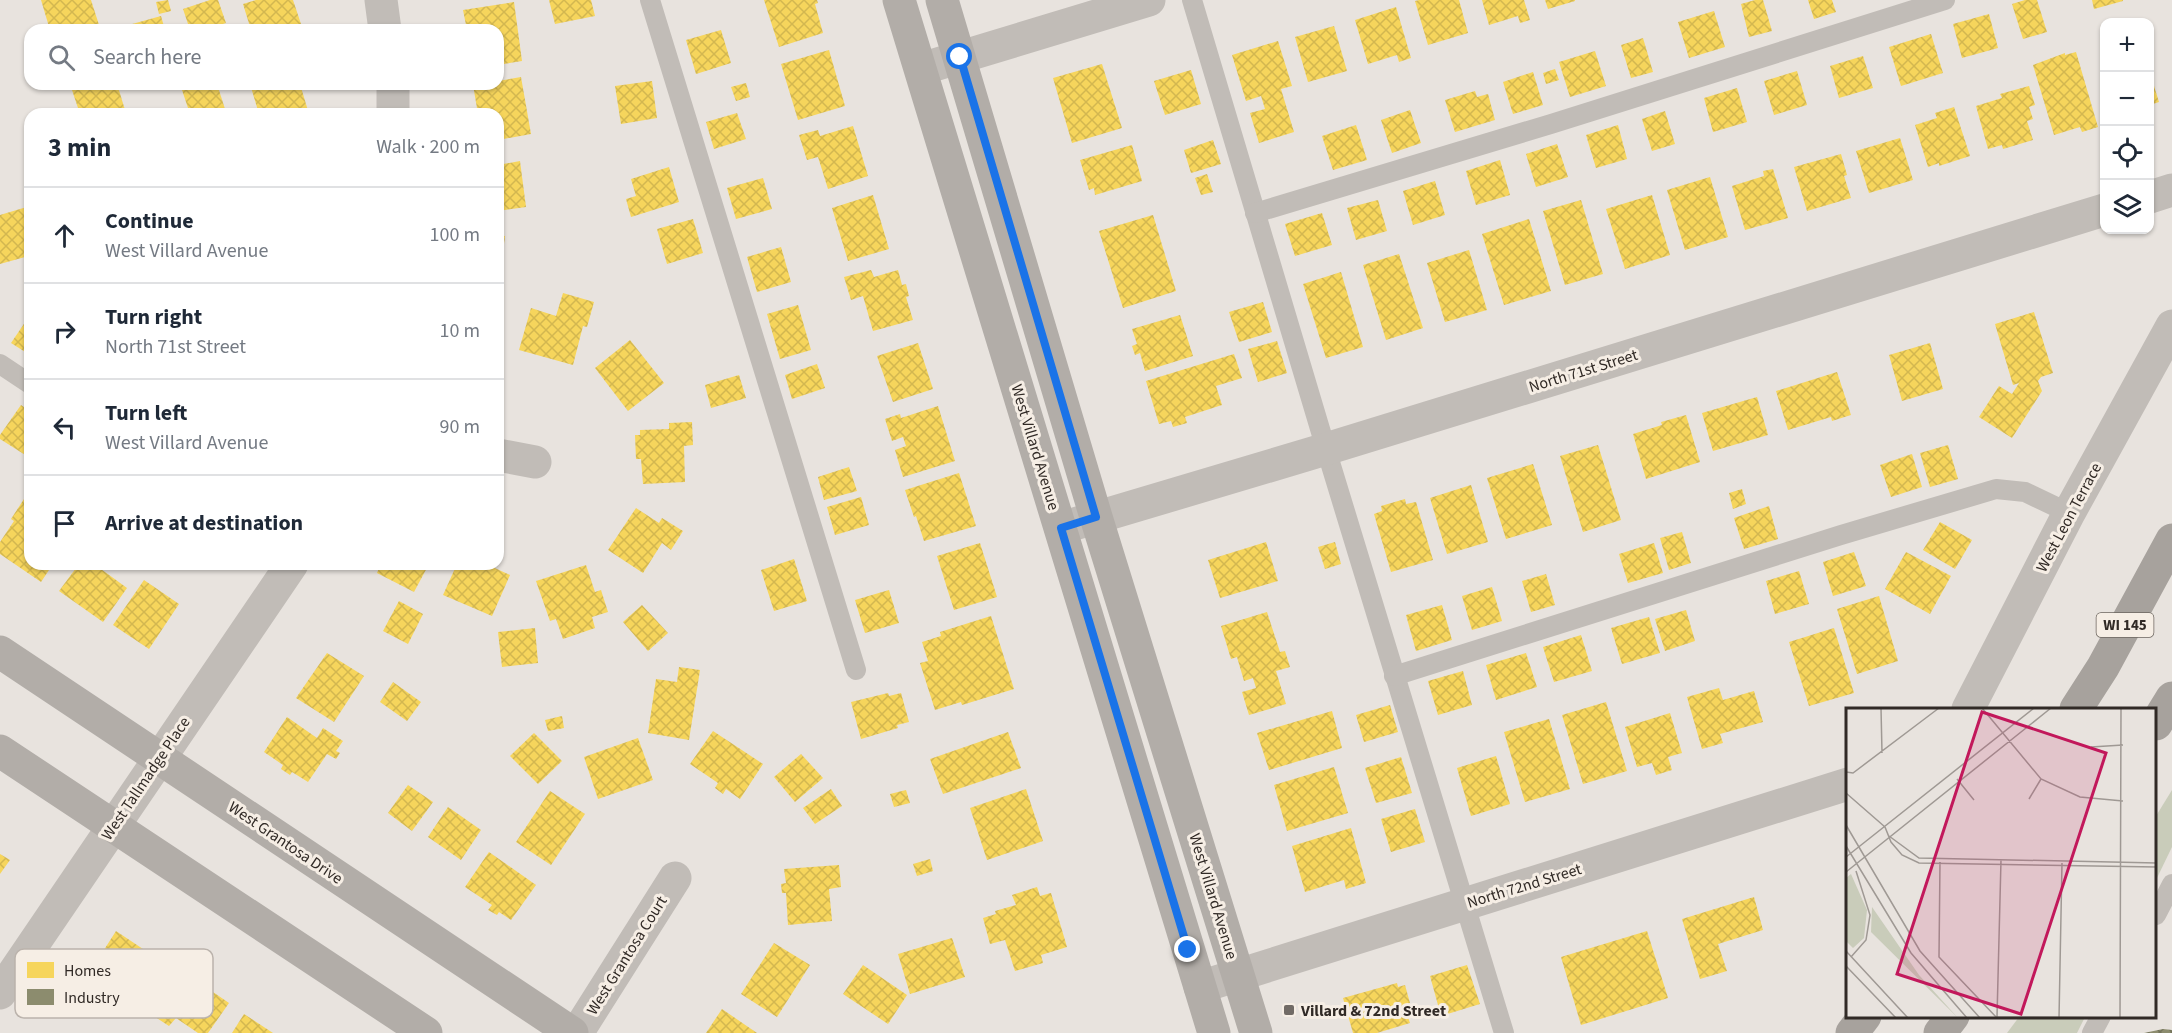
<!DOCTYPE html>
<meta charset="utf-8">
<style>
body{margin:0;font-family:"Source Sans 3",sans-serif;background:#f6f6f7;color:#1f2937}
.controls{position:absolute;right:18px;top:18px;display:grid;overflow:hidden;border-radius:12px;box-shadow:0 2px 4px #0004}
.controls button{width:54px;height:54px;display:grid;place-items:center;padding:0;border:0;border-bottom:2px solid #e0e1e3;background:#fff;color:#1f2937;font:30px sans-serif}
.stop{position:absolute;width:18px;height:18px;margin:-14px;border:4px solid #1a73e8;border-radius:50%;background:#fff}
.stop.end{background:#1a73e8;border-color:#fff;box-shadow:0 2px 6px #0008}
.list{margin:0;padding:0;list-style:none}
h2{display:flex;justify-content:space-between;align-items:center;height:78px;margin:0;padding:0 24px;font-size:26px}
h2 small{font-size:20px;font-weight:400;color:#747a83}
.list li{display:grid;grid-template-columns:39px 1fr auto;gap:18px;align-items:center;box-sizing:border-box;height:96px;padding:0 24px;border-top:2px solid #e0e1e3}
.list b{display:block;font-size:22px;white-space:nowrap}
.list p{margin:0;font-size:20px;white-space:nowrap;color:#747a83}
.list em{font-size:20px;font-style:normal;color:#747a83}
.icon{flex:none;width:33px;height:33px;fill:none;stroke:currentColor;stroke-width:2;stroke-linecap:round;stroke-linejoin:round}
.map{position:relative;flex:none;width:2172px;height:1033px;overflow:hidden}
.search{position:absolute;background:#fff;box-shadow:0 2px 4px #0004;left:24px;top:24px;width:480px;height:66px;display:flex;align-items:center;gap:15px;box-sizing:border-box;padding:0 21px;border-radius:18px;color:#747a83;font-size:22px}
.panel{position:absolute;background:#fff;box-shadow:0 2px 4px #0004;left:24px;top:108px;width:480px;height:462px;border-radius:18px}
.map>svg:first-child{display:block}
.green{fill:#c9ccba}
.homes{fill:url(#homes-cross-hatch)}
.industry{fill:url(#industry-cross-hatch)}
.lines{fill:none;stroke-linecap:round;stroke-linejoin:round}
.lane{stroke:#c1bcb7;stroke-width:20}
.street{stroke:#c1bcb7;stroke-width:33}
.secondary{stroke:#b2ada8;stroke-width:33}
.highway{stroke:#a7a29d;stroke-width:33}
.route{stroke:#1a73e8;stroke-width:8}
.poi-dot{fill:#716b66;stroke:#f6eee5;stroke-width:2}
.labels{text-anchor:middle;stroke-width:6;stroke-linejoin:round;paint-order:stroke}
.shield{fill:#f6eee5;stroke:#6c655f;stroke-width:1.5}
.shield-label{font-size:15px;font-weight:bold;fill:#312a26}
.street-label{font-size:16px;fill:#312a26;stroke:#f6eee5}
.poi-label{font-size:16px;font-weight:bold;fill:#312a26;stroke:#f6eee5;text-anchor:start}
.inset-road{fill:none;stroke:#9f9994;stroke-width:1.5}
.view{fill:#c2185b;fill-opacity:0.15;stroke:#c2185b;stroke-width:3}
.inset-edge{fill:none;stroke:#312a26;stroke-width:3}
.key{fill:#f6eee5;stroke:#bbb3ac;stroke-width:1.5}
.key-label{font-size:16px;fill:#312a26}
</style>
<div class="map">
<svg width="2172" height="1033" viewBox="0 0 2172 1033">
<defs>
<pattern id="homes-cross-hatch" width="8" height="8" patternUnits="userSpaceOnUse" patternTransform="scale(1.5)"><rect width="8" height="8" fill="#f6d55c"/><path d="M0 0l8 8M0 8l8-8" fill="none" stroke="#d3b750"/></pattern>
<pattern id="industry-cross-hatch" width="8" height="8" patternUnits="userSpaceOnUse" patternTransform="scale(1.5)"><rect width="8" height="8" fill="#8c8c6e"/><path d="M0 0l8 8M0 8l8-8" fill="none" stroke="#73735a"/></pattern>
</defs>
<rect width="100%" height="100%" fill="#e8e3de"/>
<g class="green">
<path d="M2172,790V847L2156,880V816Z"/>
<path d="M2019,1017V1016L2085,1017L2077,1033H2007Z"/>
</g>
<g class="homes">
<path d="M41,0H91L100,28L94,30H50Z"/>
<path d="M168,0L171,11L159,14L156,2Z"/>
<path d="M210,0H218L226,23L204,30H190L183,9Z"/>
<path d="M256,0H293L303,30H251L243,4Z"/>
<path d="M549,0H591L595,16L555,24Z"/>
<path d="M764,0H817L818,3L815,4L823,33L779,47Z"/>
<path d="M1419,0H1459L1468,33L1428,45L1415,1Z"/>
<path d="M1482,0H1524L1530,20L1520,23L1518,16L1489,25Z"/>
<path d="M1545,0H1575V1L1548,9Z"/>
<path d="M1755,0H1763L1772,31L1749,37L1741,4Z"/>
<path d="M1808,0H1832L1836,12L1814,19Z"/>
<path d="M2025,0H2037L2047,32L2023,39L2012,4Z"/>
<path d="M2092,0H2123V1L2094,9Z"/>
<path d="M514,2L522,61L498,65V30H467L463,10Z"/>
<path d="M1396,7L1411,58L1399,62L1397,55L1368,64L1355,20Z"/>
<path d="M1714,11L1725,47L1689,58L1678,22Z"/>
<path d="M1989,14L1998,48L1962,58L1953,24Z"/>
<path d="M161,16L165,30H126L125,26Z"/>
<path d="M1334,26L1347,71L1308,82L1295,37Z"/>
<path d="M721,30L731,63L696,74L686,40Z"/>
<path d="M1931,34L1943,73L1901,86L1889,47Z"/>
<path d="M1643,38L1653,72L1631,78L1621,45Z"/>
<path d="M1278,41L1292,86L1281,89L1294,132L1259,143L1250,113L1265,109L1261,96L1246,101L1232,55Z"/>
<path d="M829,50L845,106L798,120L781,64Z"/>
<path d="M1595,51L1606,86L1570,97L1559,62Z"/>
<path d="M2076,52L2098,127L2082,132L2080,127L2054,135L2033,65L2065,53V55Z"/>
<path d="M1863,56L1873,88L1839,98L1830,66Z"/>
<path d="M1102,64L1122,128L1072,143L1053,78Z"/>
<path d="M1555,69L1559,80L1546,84L1543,73Z"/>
<path d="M1191,70L1201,104L1165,115L1154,81Z"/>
<path d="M1797,71L1807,105L1774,115L1764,81Z"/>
<path d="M1533,72L1543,105L1513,114L1503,82Z"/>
<path d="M2150,73L2159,102L2150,105Z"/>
<path d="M521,77L531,134L498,140V114H478L473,85L498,84V81Z"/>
<path d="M652,81L657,118L621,124L615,86Z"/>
<path d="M746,83L750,97L736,101L731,87Z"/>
<path d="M70,84H117L126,113L80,114Z"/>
<path d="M191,84H217L225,109L208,114H190L181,87Z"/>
<path d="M250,84H300L309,114H259Z"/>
<path d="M2029,86L2035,105L2029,107L2033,119L2027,121L2033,140L2003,149L2002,145L1988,149L1976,106L2002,98L2000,94Z"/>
<path d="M1737,88L1747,122L1713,132L1704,98Z"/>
<path d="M1475,91L1477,97L1488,94L1495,120L1455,132L1445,100Z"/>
<path d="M1954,107L1970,156L1939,166V163L1928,167L1915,125L1937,118L1935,113Z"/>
<path d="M1410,110L1421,143L1392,153L1381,120Z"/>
<path d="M1665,111L1675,144L1652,151L1642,119Z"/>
<path d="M737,113L746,139L714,149L706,122Z"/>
<path d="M1356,125L1367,160L1333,170L1322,136Z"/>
<path d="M1618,125L1627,159L1596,168L1586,135Z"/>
<path d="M853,126L868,176L828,189L818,157L807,160L799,135L818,130L820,136Z"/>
<path d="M1900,138L1913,180L1869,193L1856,151Z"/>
<path d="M1213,140L1221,164L1191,173L1184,150Z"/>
<path d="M1557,144L1568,177L1536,187L1526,154Z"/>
<path d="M1132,145L1142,181L1095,195L1094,188L1089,190L1080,160Z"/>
<path d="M1841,154L1847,175L1844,176L1851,198L1807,211L1794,167Z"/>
<path d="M1500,160L1510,195L1476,205L1466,171Z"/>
<path d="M520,161L526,207L498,211V165Z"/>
<path d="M669,167L679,202L631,217L626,199L636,196L631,179Z"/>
<path d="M1773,169L1788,218L1745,230L1732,186L1764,176L1763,171Z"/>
<path d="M1207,174L1213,192L1201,195L1195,178Z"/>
<path d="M1710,177L1728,237L1685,250L1667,190Z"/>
<path d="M763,178L772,209L736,219L727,188Z"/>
<path d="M1435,181L1445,215L1413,225L1403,191Z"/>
<path d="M873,195L889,249L848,261L832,208Z"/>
<path d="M1652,195L1670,255L1625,269L1606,209Z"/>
<path d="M1378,200L1387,231L1356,240L1347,208Z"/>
<path d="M1581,200L1603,274L1565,285L1543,211Z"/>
<path d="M30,206V259L26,260L25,257L0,264V215Z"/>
<path d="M1322,213L1332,245L1295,256L1285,224Z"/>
<path d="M1153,215L1176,291L1123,308L1099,231Z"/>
<path d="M693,219L703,253L667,264L657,229Z"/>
<path d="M1529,219L1551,291L1504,305L1482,234Z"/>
<path d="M498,235L505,236L500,277H498Z"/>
<path d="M781,247L791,282L757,292L747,257Z"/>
<path d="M1469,250L1487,310L1445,322L1427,263Z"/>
<path d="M1399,254L1423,328L1386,340L1363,265Z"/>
<path d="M871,270L874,277L898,270L902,285L906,284L909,296L906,297L913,320L873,331L863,296L851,300L844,277Z"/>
<path d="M1341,272L1363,347L1326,358L1303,284Z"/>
<path d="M563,293L594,302L587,327L583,326L573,365L519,350L531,308L556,316Z"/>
<path d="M498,297L504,298L500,322L498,321Z"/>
<path d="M1263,302L1272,332L1239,342L1229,312Z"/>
<path d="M798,305L811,350L780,359L767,314Z"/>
<path d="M2034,312L2053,373L2041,377L2038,381L2042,391L2012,438L1979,417L1999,386L2012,394L2019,383L2013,385L1995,324Z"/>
<path d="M30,315V355L11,343Z"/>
<path d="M1180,315L1193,356L1145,371L1140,353L1135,355L1132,346L1137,344L1132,329Z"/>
<path d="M630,340L664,383L628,411L595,368Z"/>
<path d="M1277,341L1287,373L1258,382L1248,349Z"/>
<path d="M918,343L933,389L893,402L877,356Z"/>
<path d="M1930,343L1943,389L1902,401L1889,355Z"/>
<path d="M1234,354L1242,378L1216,386L1222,405L1185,417L1187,423L1173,427L1171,421L1159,424L1146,381Z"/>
<path d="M817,364L825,388L792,399L785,375Z"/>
<path d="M1837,372L1851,415L1832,421L1831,417L1788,430L1776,391Z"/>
<path d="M739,375L746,398L711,408L705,385Z"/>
<path d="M1757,397L1768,435L1713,451L1702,413Z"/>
<path d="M21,405L30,411V458L0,439V435Z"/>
<path d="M938,406L955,461L903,477L895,450L906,446L903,437L892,441L885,419L900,414L901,418Z"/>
<path d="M1686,415L1700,462L1646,479L1633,434L1662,425L1661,422Z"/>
<path d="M692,422L693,445L684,446L685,482L643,484L641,459H636L635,435H640V430L669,429V423Z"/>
<path d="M1598,445L1621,520L1583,532L1560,456Z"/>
<path d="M1948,445L1958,479L1930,487L1920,453Z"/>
<path d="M1912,454L1922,487L1891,497L1880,465Z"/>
<path d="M1533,464L1552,525L1506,539L1487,478Z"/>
<path d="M849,467L857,491L824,500L818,477Z"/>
<path d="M959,473L976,526L924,541L916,516L914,517L905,490Z"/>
<path d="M1471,485L1488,542L1447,554L1430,498Z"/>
<path d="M1742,489L1746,504L1733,509L1729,493Z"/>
<path d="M861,497L869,525L835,535L827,507Z"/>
<path d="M24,499L30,503V564H53L41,582L0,554V542L14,521L11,519Z"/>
<path d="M1405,499L1406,504L1416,502L1433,560L1391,572L1374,514L1382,511L1381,506Z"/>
<path d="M1769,506L1778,539L1744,549L1734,518Z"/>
<path d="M636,508L659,523L662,518L683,531L671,550L662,543L643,573L608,550Z"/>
<path d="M1940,522L1972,540L1955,569L1923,550Z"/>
<path d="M1682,532L1691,563L1669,570L1660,538Z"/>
<path d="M1266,542L1278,581L1220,598L1208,560Z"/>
<path d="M1335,542L1341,564L1325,569L1318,547Z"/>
<path d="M980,543L997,597L954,610L937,556Z"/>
<path d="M1654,543L1663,573L1628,583L1619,554Z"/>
<path d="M1854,552L1866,586L1833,596L1823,562Z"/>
<path d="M1906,552L1951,576L1930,614L1885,589Z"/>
<path d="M794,559L807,601L774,611L761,570Z"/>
<path d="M79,564H94L127,588L103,622L59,591Z"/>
<path d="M381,564H429L414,592L377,573Z"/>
<path d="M457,564H486L510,575L492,616L443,595Z"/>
<path d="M586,565L595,592L601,590L608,612L592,617L595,628L563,639L556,619L550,621L536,581Z"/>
<path d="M1799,571L1809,604L1775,614L1766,581Z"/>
<path d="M1546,574L1555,605L1531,612L1522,581Z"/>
<path d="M144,580L179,604L149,649L113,625Z"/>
<path d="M1492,587L1502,621L1472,630L1462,596Z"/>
<path d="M889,590L899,623L865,633L855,600Z"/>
<path d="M1879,596L1898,661L1857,674L1837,609Z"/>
<path d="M399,601L423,614L408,644L383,631Z"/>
<path d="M642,605L668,633L648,651L623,622Z"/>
<path d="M1442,605L1452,640L1416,651L1406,615Z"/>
<path d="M1686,610L1695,641L1665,651L1655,619Z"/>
<path d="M1267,612L1280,652L1285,651L1290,667L1276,671L1286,704L1249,715L1242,692L1256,688L1253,678L1244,681L1237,657L1231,659L1221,626Z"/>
<path d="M991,616L1014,689L962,705L961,702L935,710L920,663L928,661L922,642L941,636L940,632Z"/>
<path d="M1649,617L1660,653L1622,664L1611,628Z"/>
<path d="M535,628L538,663L502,667L498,632Z"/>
<path d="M1834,628L1854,693L1809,706L1789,642Z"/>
<path d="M1581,635L1592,671L1554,682L1543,647Z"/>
<path d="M327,653L364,676L334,722L296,698Z"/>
<path d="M1526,653L1537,687L1496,700L1486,665Z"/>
<path d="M679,667L700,670L689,740L648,733L656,679L677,682Z"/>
<path d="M1463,671L1472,705L1438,715L1428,681Z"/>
<path d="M393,682L421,702L407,721L380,702Z"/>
<path d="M1719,688L1723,700L1754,691L1763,722L1720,734L1723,743L1702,749L1687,697Z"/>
<path d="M888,693L889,696L901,693L909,722L897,725L898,728L861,739L851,702Z"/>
<path d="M1606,702L1627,771L1583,784L1562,715Z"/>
<path d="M1390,705L1398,732L1364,742L1356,715Z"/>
<path d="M1332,711L1342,748L1269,770L1257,733Z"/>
<path d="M1670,713L1682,753L1668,757L1672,770L1656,775L1652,763L1637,767L1625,727Z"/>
<path d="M562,716L564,728L548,731L545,720Z"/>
<path d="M287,717L317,738L323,728L343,741L336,751L340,753L336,759L327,754L308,782L292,772L290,775L281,769L283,765L264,752Z"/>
<path d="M1549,719L1570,789L1525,802L1504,732Z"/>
<path d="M713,731L763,764L740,799L726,789L723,794L715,788L718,783L690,764Z"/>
<path d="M1008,732L1021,768L943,794L930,759Z"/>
<path d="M534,733L562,761L538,784L510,756Z"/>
<path d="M638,738L653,780L598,799L584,757Z"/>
<path d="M801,754L823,778L795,802L774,777Z"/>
<path d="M1496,756L1510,804L1471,816L1457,768Z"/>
<path d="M1401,757L1412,793L1376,803L1365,768Z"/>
<path d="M1334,767L1348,813L1287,831L1274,785Z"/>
<path d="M408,785L433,802L412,831L388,813Z"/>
<path d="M831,789L842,806L815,824L803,808Z"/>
<path d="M1026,789L1043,841L987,860L970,808Z"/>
<path d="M906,790L910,803L894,807L890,794Z"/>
<path d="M550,791L585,814L551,865L516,842Z"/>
<path d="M448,807L481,830L461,860L428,837Z"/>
<path d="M1415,809L1425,842L1391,852L1381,819Z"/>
<path d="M1351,828L1366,883L1346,889L1344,880L1305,892L1292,846Z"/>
<path d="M489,852L536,885L511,920L499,912L497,915L488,910L492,905L465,887Z"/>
<path d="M0,854L10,860L0,874Z"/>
<path d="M930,859L933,871L917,876L913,864Z"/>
<path d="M839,865L841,887L829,889L832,921L788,925L786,893H782L781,884L786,883L784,869Z"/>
<path d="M1037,887L1040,896L1051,893L1067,947L1041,955L1043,963L1015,971L1005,940L990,944L983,918L996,914L995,911L1016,905L1012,895Z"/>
<path d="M1754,897L1763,930L1718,944L1727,971L1700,979L1682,919Z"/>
<path d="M116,931L152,955L132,987L141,993L129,1011L113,1000L117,994L88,975Z"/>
<path d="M1647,931L1668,998L1581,1025L1561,957Z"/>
<path d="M952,938L965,977L910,994L898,954Z"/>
<path d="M774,943L810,965L777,1017L741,994Z"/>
<path d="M863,965L907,995L888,1024L843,994Z"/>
<path d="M1467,965L1480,1004L1441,1016L1430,976Z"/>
<path d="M184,972L229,1003L208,1033H198L176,1018L169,1026L149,1013L160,998L165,1001Z"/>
<path d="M1397,983L1398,987L1405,985L1410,1003L1404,1005L1410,1023L1377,1033H1353L1343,998Z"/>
<path d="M722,1009L757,1033H706Z"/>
<path d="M244,1014L273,1033H232Z"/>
</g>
<path class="industry" d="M2163,1029L2172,1030V1033H2144Z"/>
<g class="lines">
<g class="lane">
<path d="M650,0L856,670"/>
<path d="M1192,0L1326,449L1504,1033"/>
<path d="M1255,213L1551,124L1945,0"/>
<path d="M0,364L30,384"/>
<path d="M1394,676L1841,535L1996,489L2025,492L2069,513"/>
<path d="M2156,915L2172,884"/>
<path d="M2092,1033L2101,1016"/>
</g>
<g class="street">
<path d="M381,0L385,30"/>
<path d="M921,69L1149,0"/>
<path d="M393,114V84"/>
<path d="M2150,197L2172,190"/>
<path d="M498,455L535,462"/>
<path d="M1061,528L1326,449L2104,210"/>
<path d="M1968,709L2069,513L2172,326"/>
<path d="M1200,987L1848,784"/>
<path d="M0,993L292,564"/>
<path d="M577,1033L675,878"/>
</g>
<g class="secondary">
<path d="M899,0L1214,1033"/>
<path d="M942,0L1096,517L1256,1033"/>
<path d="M0,652L572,1033"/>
<path d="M0,751L426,1033"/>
</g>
<g class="highway">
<path d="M2076,709L2103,667L2172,540"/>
<path d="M2156,724L2172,698"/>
<path d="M1852,1033L1865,1016"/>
<path d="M1940,1033L1953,1016"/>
</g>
</g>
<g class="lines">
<path class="route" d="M960,57L1096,517L1061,528L1188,950"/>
</g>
<rect class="poi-dot" x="1283" y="1004" width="12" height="12" rx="3"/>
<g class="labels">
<rect class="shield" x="2096.5" y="613" width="57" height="24" rx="4.5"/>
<g class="shield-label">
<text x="2125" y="630">WI 145</text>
</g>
<g class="street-label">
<text transform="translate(1583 370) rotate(-17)" y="6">North 71st Street</text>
<text transform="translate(1036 447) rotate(73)" y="6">West Villard Avenue</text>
<text transform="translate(2068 517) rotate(-62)" y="6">West Leon Terrace</text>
<text transform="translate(145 778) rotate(-56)" y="6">West Tallmadge Place</text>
<text transform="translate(286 842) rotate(34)" y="6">West Grantosa Drive</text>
<text transform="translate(1524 885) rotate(-17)" y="6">North 72nd Street</text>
<text transform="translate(1214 896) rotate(73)" y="6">West Villard Avenue</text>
<text transform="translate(626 955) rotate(-58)" y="6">West Grantosa Court</text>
</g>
<g class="poi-label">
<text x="1301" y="1016">Villard &amp; 72nd Street</text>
</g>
</g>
<g transform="translate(1846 708)">
<rect width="310" height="310" fill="#e8e3de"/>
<path d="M5,166L21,202L18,230L7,240L0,233V170ZM26,199L73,267L112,310L25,224Z" fill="#c9ccba"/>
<path class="inset-road" d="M35,0L36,45M136,0L195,71L234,89L277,93M245,39L277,37M0,64L7,65L93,0M111,71L128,92M0,85L39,119M183,91L195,71M0,117L74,243L134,310M39,119L45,134L56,147L73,155L311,159M43,128L73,150L311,155M0,138L65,245L121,310M0,149L188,0M155,152L151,309L295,310M94,154L93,249L151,310M0,164L205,0M0,243L62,310M5,249L20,232L24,207L10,163M0,258L50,310M213,310L216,155M274,310L275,0"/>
<path class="view" d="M136,4L260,45L175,306L51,266Z"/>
<rect width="310" height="310" class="inset-edge"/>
</g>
<rect x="15" y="949" width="198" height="69" rx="9" class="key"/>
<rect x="27" y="962" width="27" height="16" fill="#f6d55c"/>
<rect x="27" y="989" width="27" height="16" fill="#8c8c6e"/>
<g class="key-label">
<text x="64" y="976">Homes</text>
<text x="64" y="1003">Industry</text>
</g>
</svg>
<div class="controls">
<button>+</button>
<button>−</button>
<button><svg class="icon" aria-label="locate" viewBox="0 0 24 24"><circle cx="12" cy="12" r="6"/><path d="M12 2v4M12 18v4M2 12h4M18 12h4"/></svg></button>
<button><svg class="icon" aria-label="layers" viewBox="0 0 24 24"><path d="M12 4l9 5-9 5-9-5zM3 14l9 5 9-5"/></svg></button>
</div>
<div class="stop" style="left:960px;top:57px"></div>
<div class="stop end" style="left:1188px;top:950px"></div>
<div class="search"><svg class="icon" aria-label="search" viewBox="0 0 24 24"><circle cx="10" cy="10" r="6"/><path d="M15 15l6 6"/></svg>Search here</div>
<section class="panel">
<h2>3 min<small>Walk · 200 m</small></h2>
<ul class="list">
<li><svg class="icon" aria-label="ahead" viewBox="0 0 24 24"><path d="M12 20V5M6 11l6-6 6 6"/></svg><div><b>Continue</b><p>West Villard Avenue</p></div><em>100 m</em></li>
<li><svg class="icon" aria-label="right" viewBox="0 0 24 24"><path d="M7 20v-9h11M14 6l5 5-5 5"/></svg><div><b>Turn right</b><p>North 71st Street</p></div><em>10 m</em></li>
<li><svg class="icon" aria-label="left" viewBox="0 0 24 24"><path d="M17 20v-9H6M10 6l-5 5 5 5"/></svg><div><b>Turn left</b><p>West Villard Avenue</p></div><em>90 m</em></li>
<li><svg class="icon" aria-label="arrive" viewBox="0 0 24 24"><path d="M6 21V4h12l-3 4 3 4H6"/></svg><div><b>Arrive at destination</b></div></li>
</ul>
</section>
</div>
